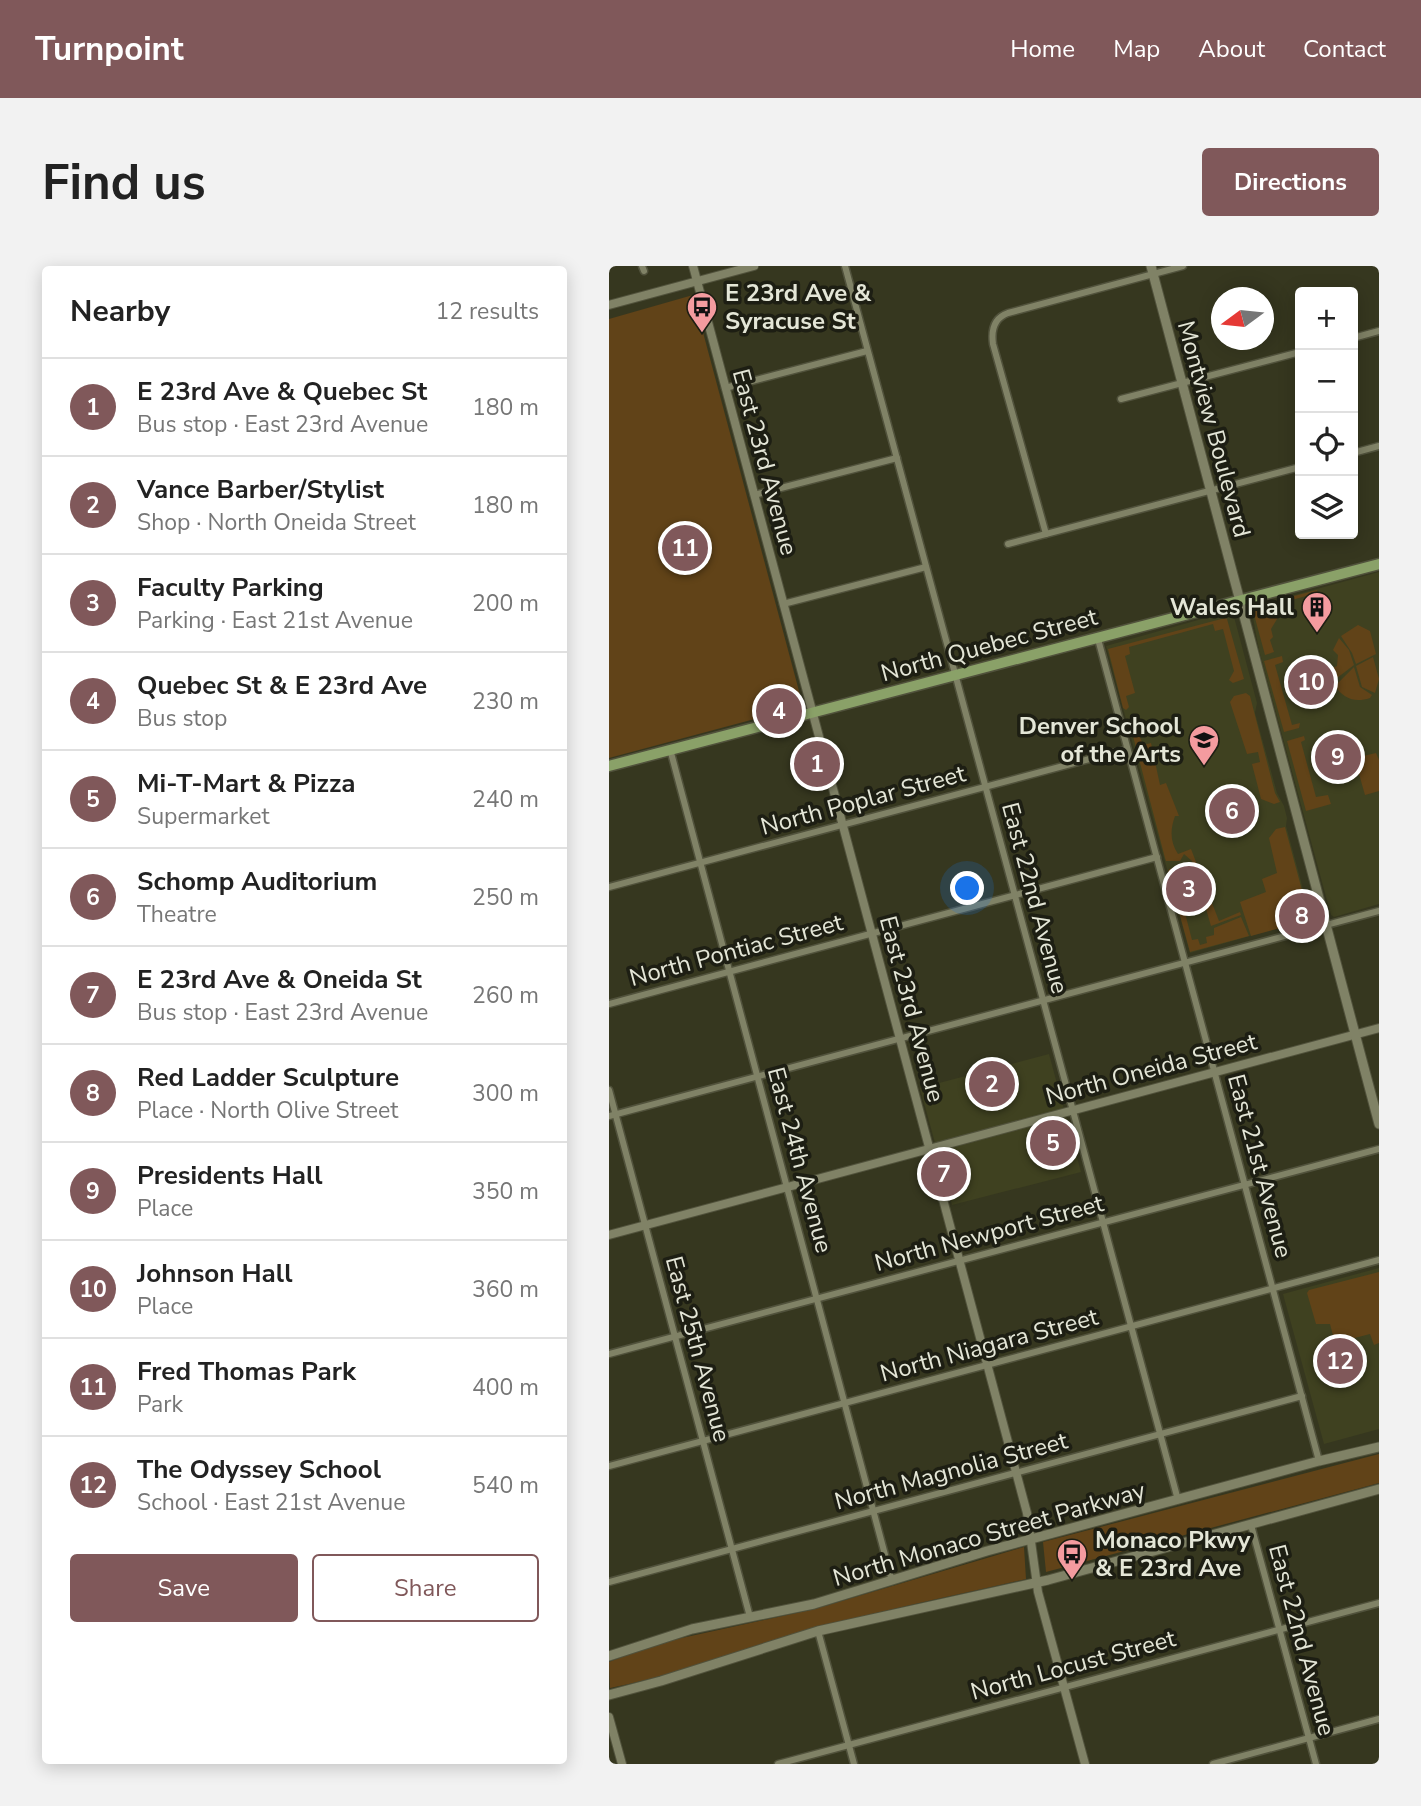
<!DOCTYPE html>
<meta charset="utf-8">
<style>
body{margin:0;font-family:"Nunito Sans",sans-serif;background:#f2f2f2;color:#222}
.controls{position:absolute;right:21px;top:21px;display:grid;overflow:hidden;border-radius:7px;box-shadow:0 4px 18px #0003}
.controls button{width:63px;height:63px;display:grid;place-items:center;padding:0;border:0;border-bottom:2px solid #e0e0e0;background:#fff;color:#222;font:35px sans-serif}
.compass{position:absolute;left:602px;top:21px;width:63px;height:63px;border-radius:50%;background:#fff;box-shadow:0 4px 18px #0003;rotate:255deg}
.you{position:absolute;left:359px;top:623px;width:24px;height:24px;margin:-18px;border:5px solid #fff;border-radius:50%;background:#1a73e8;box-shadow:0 0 0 10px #1a73e833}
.badge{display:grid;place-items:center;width:46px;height:46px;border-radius:50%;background:#80585a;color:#fff;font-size:23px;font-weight:700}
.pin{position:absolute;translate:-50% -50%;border:4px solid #fff;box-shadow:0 2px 7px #0006}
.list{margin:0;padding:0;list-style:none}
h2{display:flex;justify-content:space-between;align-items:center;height:91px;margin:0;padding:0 28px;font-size:30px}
h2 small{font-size:23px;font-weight:400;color:#767676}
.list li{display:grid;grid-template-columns:46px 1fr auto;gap:21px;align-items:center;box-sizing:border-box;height:98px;padding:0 28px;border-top:2px solid #e0e0e0}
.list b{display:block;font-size:26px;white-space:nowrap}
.list p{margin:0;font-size:23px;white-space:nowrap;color:#767676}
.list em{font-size:23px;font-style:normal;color:#767676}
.actions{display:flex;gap:14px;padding:21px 28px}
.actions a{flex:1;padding:16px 0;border:2px solid #80585a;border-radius:7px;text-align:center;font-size:24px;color:#80585a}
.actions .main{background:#80585a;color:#fff}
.icon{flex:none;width:38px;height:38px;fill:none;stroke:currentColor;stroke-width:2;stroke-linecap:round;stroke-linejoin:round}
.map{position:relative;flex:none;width:770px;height:1498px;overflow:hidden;border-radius:7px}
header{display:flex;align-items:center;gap:42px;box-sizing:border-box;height:98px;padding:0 35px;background:#80585a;color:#fff}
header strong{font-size:33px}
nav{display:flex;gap:38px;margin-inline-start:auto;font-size:24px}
.intro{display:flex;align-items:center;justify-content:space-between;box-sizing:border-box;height:168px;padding:0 42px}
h1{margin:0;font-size:49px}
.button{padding:18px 32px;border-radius:7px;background:#80585a;color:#fff;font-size:24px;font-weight:700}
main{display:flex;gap:42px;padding:0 42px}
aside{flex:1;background:#fff;border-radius:7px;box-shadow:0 4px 18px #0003}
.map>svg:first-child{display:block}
.built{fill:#3f4120}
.green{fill:#614318}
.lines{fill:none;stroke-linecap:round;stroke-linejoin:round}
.minor-casing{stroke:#51523c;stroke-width:9}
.tertiary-casing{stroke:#51523c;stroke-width:10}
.secondary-casing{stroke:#51523c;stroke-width:11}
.primary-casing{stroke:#51523c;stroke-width:13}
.minor{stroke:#808266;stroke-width:6}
.tertiary{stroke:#808266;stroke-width:8}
.secondary{stroke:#808266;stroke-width:9}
.primary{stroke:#8aa168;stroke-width:10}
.labels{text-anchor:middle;stroke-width:7;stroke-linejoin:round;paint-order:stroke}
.poi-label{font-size:24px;font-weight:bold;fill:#e4e6d7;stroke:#1d1e13;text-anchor:start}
.street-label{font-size:24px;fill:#e4e6d7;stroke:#1d1e13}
</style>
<header>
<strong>Turnpoint</strong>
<nav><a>Home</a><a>Map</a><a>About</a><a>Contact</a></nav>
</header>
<div class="intro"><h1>Find us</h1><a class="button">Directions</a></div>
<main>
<aside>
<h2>Nearby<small>12 results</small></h2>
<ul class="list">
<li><span class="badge">1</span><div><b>E 23rd Ave &amp; Quebec St</b><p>Bus stop · East 23rd Avenue</p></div><em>180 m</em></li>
<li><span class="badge">2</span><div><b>Vance Barber/Stylist</b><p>Shop · North Oneida Street</p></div><em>180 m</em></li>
<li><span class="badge">3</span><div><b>Faculty Parking</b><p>Parking · East 21st Avenue</p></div><em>200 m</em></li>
<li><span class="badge">4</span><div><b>Quebec St &amp; E 23rd Ave</b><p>Bus stop</p></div><em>230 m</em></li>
<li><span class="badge">5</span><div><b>Mi-T-Mart &amp; Pizza</b><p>Supermarket</p></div><em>240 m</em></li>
<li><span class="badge">6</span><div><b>Schomp Auditorium</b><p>Theatre</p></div><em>250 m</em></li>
<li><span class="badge">7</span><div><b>E 23rd Ave &amp; Oneida St</b><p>Bus stop · East 23rd Avenue</p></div><em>260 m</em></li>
<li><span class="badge">8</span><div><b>Red Ladder Sculpture</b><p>Place · North Olive Street</p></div><em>300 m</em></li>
<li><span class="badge">9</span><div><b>Presidents Hall</b><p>Place</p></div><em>350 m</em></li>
<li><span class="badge">10</span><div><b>Johnson Hall</b><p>Place</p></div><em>360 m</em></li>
<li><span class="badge">11</span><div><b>Fred Thomas Park</b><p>Park</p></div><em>400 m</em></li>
<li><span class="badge">12</span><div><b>The Odyssey School</b><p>School · East 21st Avenue</p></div><em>540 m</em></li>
</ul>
<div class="actions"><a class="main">Save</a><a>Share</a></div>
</aside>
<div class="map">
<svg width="770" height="1498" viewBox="0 0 770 1498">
<rect width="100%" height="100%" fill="#36371f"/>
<g class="built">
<path d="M770,306V638L725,651L722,649L650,384L642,341Z"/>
<path d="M621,345L624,347L648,437L646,447L668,527L675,540L678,552L677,560L694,623L699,630L705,652L581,687L497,380Z"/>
<path d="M440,788L472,906L343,939L311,822Z"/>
<path d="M770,1002V1163L715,1178L674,1028Z"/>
</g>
<g class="green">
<path d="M84,29L194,440L0,492V53Z"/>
<path d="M708,324L711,333L708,334L701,329L679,335L662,363L664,371L661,374L665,386L656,389L643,341Z"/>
<path d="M616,352L618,353L635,413L624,417L620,414L625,405L614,363L606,365L604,358L520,381L521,388L516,390L526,427L517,430L520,441L517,444L514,442L499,383Z"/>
<path d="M749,359L761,365L767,388L747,398L743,387L732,370Z"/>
<path d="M730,372L740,384L745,399L724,415L721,403L728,400L729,389L724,384Z"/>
<path d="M673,390L674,396L666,399L683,459L691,457L690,462L675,466L655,395Z"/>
<path d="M764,391L770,413L766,427L753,421L747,400Z"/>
<path d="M745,401L751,421L763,429L761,432C746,437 735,433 726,420Z"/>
<path d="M637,427L641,430L666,527L671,536L665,538L652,533L643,498L651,496L649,486L638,488L621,436L625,430Z"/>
<path d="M520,455L527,461L534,479L542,477L551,519L557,517L570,550H566C561,564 561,576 569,588L582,583L610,655L631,646L632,649L602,660L583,595L575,588L571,595H557L556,592Z"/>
<path d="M695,470L696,474L692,476L707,531L719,529L722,538L697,545L678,475Z"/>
<path d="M767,487L770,494V525L756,529L748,501L755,495L754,490Z"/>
<path d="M676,561L701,654L642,670L631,636L657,626L653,613L668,607L660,572L667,563Z"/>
<path d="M566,602L571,605L566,608L574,639L580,640L575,643L583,674L589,673L591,679L598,677L597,671L605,669V662L632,651L640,670L581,686L559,606L560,603Z"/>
<path d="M770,1006V1077L765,1079L761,1068L726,1077L721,1058H707L698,1027L700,1024Z"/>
<path d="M770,1188V1217L437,1306L434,1276Z"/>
<path d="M415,1281L417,1313C339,1331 261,1347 184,1368C123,1386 64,1410 1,1422L0,1396L50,1377L206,1343Z"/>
</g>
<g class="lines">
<g class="minor-casing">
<g id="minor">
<path d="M33,0L35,5"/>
<path d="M236,0L569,1234"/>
<path d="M744,72L770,65"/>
<path d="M116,122L258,85"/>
<path d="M512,133L691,86"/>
<path d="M744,187L770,180"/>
<path d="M145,229L288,192"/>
<path d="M437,268L384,78C382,64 385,52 399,47L574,0"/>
<path d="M399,278L691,201"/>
<path d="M174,338L317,301"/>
<path d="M489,373L710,1195"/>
<path d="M61,483L283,1315"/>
<path d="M0,621L518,483"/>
<path d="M0,738L548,591"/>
<path d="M0,824L141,1351"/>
<path d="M0,850L770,645"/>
<path d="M0,1088L770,883"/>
<path d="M0,1200L770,994"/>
<path d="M642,1259L707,1498"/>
<path d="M0,1316L693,1130"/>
<path d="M209,1365L245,1498"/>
<path d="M169,1498L770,1337"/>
<path d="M604,1498L770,1453"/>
</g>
</g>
<g class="tertiary-casing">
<g id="tertiary">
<path d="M84,0L418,1247L429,1326L476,1498"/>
<path d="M0,39L145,0"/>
<path d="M0,969L770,762"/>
<path d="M0,1451L13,1498"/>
</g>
</g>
<g class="secondary-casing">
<g id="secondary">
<path d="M542,0L770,858"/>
<path d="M0,1390L83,1363L205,1338L378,1285L710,1195L770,1181"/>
<path d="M0,1429L52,1415L209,1365L439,1314L770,1223"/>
</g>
</g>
<g class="primary-casing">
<path id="primary" d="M0,500L770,298"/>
</g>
<use href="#minor" class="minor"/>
<use href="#tertiary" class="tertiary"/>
<use href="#secondary" class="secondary"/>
<use href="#primary" class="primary"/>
</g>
<defs>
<g id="bus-pin" transform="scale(1.575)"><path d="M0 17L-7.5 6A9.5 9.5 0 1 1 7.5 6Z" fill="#f49b9f" stroke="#1d1e13"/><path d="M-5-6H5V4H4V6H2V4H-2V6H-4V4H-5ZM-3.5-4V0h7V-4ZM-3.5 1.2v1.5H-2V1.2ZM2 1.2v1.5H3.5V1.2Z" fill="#111"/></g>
<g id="building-pin" transform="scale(1.575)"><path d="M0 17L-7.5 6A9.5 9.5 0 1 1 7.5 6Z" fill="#f49b9f" stroke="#1d1e13"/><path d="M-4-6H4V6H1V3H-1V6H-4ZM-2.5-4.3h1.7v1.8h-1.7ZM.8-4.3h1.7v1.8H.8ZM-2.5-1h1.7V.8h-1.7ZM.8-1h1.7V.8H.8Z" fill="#111"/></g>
<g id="school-pin" transform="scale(1.575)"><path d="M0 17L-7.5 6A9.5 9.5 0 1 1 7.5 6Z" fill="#f49b9f" stroke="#1d1e13"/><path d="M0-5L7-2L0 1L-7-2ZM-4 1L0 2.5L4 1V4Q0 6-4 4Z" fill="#111"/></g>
</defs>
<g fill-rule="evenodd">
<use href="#bus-pin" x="93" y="41"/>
<use href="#building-pin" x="708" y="341"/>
<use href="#school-pin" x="595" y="474"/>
<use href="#bus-pin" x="463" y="1288"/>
</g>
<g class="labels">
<g class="poi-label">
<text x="116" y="35">E 23rd Ave &amp;<tspan x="116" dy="28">Syracuse St</tspan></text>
<text x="685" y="349" text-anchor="end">Wales Hall</text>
<text x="572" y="468" text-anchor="end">Denver School<tspan x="572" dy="28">of the Arts</tspan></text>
<text x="486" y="1282">Monaco Pkwy<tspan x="486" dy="28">&amp; E 23rd Ave</tspan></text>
</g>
<g class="street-label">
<text transform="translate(605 163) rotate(75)" y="8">Montview Boulevard</text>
<text transform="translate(156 196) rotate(75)" y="8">East 23rd Avenue</text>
<text transform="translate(380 379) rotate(-15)" y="8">North Quebec Street</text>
<text transform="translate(254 534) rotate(-15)" y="8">North Poplar Street</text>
<text transform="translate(426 632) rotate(75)" y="8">East 22nd Avenue</text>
<text transform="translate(127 684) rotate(-15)" y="8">North Pontiac Street</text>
<text transform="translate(303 743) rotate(75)" y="8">East 23rd Avenue</text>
<text transform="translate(542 803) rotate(-15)" y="8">North Oneida Street</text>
<text transform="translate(191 894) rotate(75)" y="8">East 24th Avenue</text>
<text transform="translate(651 900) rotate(75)" y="8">East 21st Avenue</text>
<text transform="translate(380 967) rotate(-15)" y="8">North Newport Street</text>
<text transform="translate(380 1079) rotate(-15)" y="8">North Niagara Street</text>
<text transform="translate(89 1083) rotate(75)" y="8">East 25th Avenue</text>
<text transform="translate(342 1205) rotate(-15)" y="8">North Magnolia Street</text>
<text transform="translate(380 1268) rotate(-16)" y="8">North Monaco Street Parkway</text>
<text transform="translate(693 1374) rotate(75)" y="8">East 22nd Avenue</text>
<text transform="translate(464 1399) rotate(-15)" y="8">North Locust Street</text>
</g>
</g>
</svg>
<div class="controls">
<button>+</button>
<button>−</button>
<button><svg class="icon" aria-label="locate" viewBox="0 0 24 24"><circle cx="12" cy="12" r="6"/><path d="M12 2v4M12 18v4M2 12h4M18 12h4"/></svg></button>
<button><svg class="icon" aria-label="layers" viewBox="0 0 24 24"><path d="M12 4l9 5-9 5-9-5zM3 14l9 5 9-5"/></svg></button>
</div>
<svg class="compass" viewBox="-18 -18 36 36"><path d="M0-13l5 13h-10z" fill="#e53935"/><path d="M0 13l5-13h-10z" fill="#767676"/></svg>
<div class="you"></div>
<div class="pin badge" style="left:208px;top:498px">1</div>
<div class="pin badge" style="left:383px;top:818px">2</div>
<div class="pin badge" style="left:580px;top:623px">3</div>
<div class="pin badge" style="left:170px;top:445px">4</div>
<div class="pin badge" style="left:444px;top:877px">5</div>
<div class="pin badge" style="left:623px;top:545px">6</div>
<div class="pin badge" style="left:335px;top:908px">7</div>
<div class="pin badge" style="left:693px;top:650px">8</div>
<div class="pin badge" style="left:729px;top:491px">9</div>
<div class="pin badge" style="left:702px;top:416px">10</div>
<div class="pin badge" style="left:76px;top:282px">11</div>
<div class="pin badge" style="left:731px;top:1095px">12</div>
</div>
</main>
